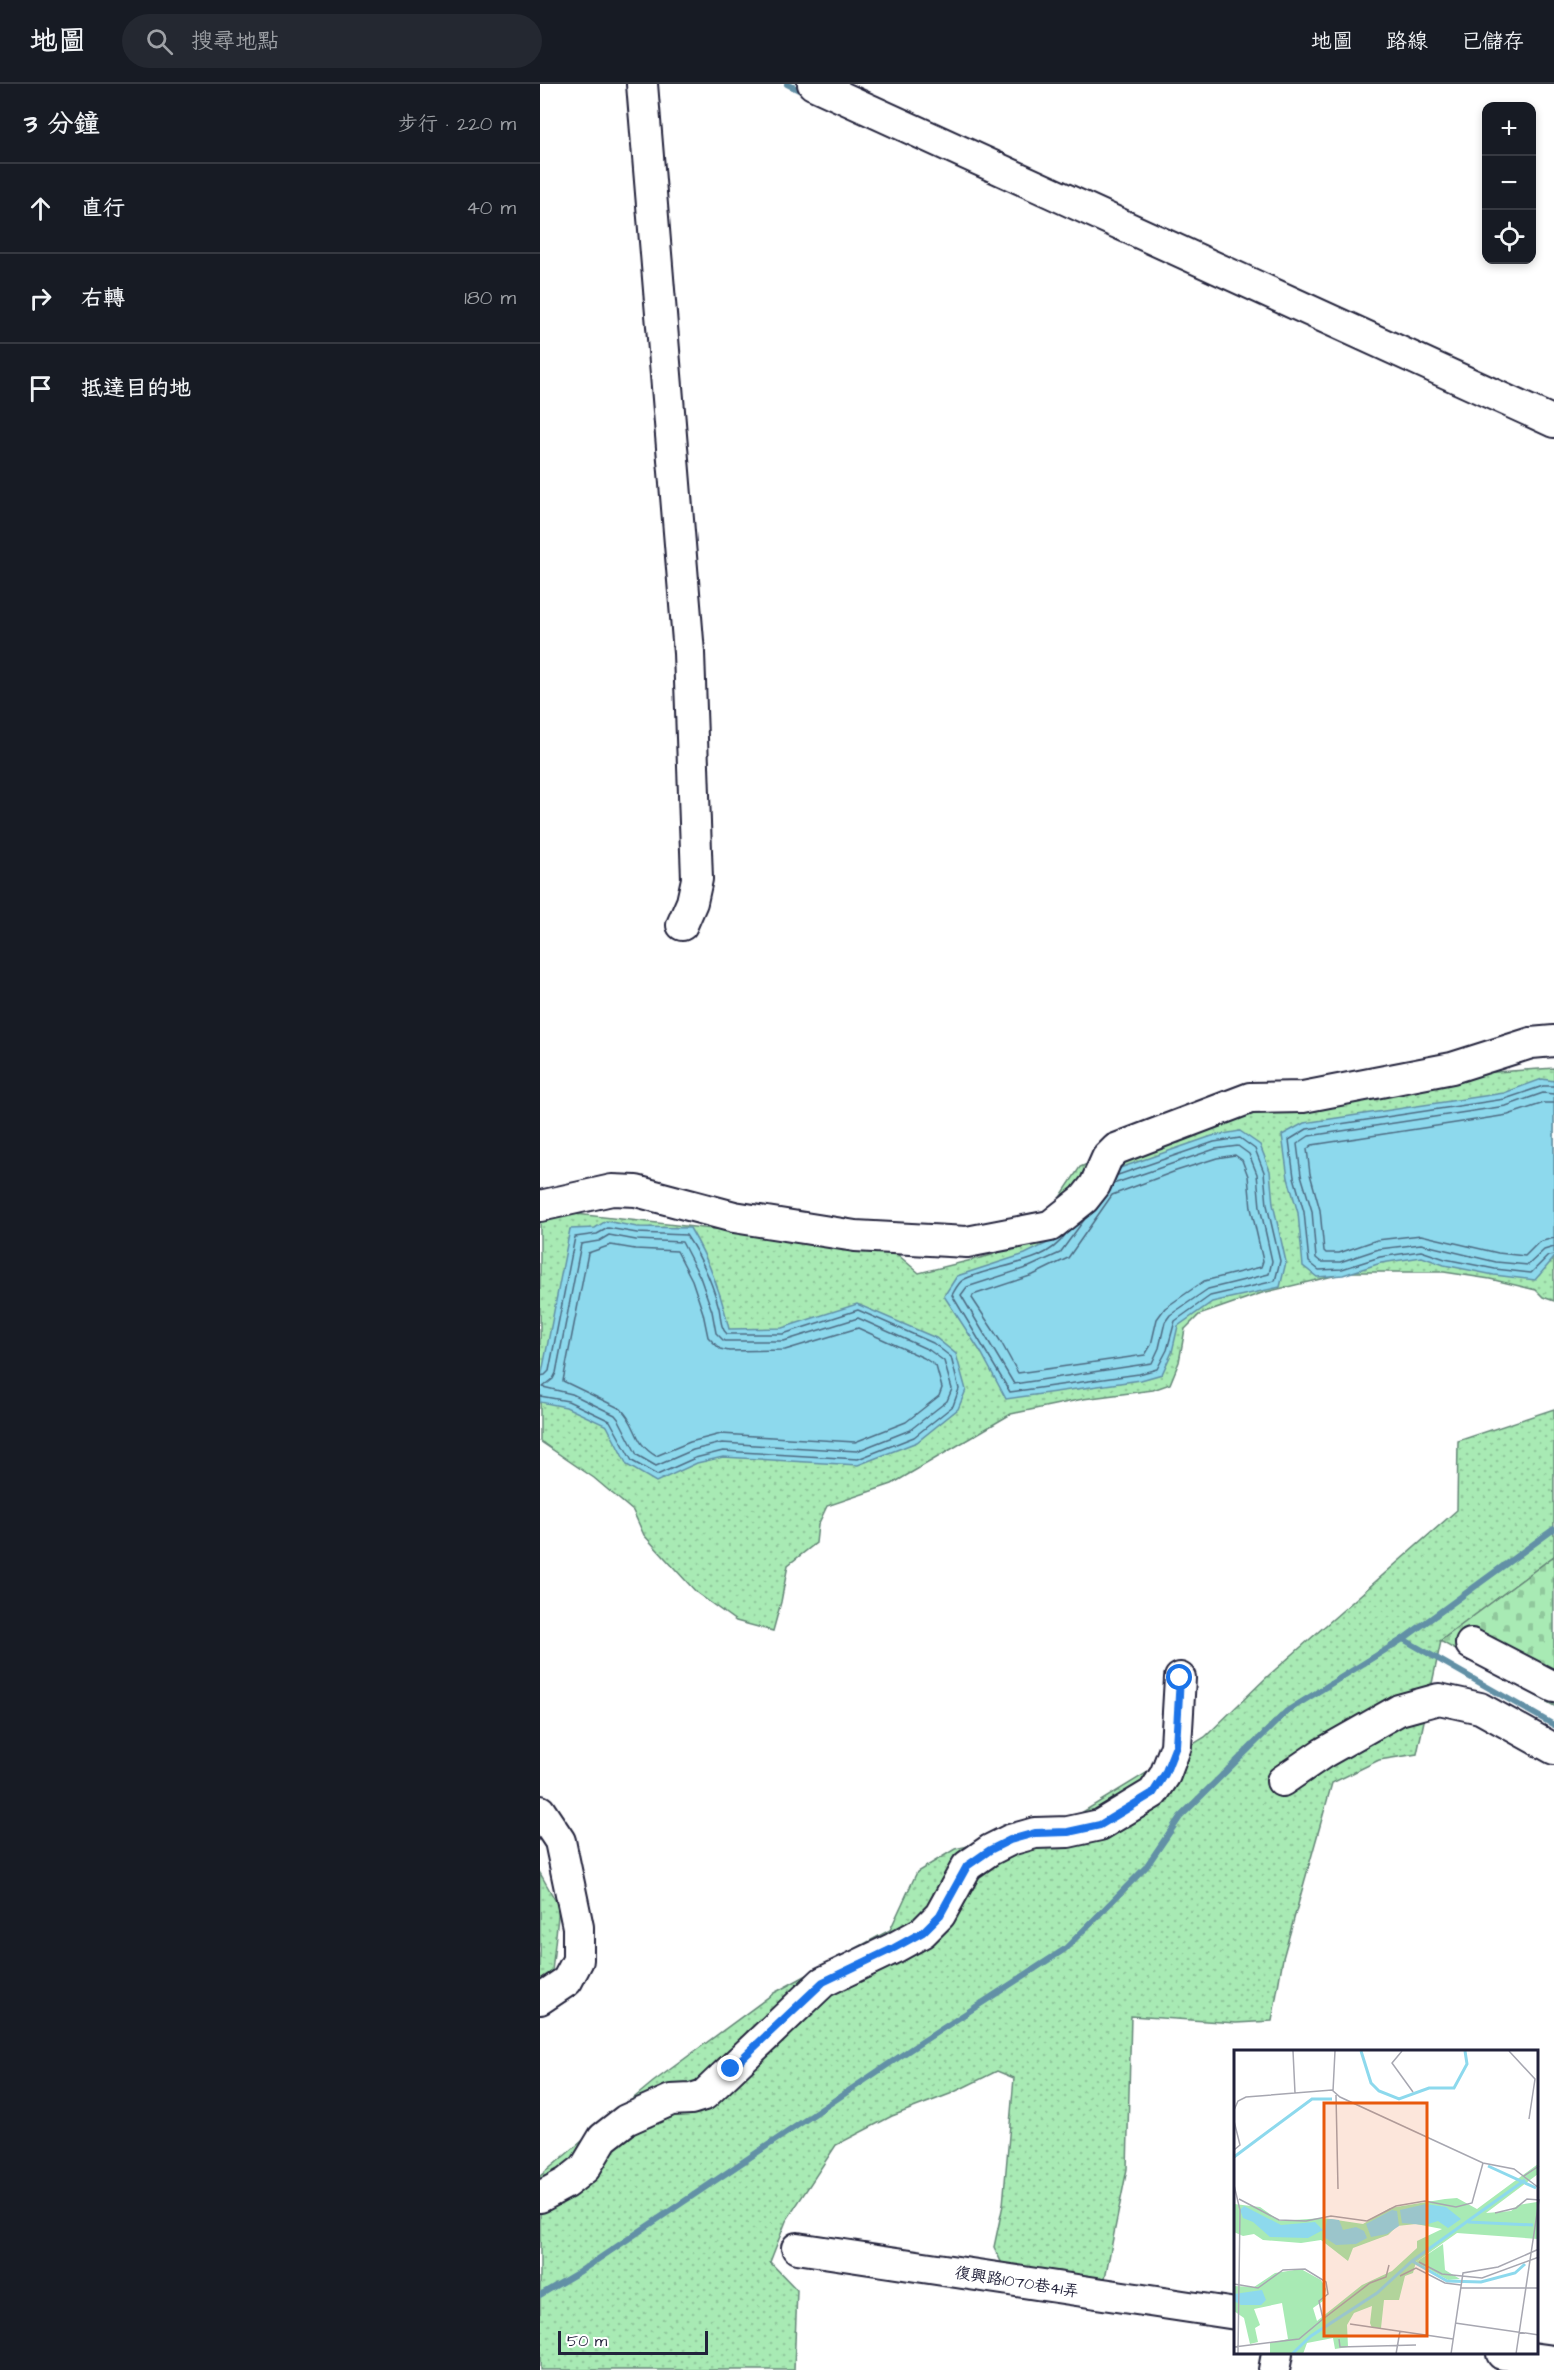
<!DOCTYPE html>
<html lang="zh-TW">
<meta charset="utf-8">
<style>
body{margin:0;font-family:"Architects Daughter","LXGW WenKai TC",sans-serif;background:#242831;color:#f1f3f6}
.controls{position:absolute;right:18px;top:18px;display:grid;overflow:hidden;border-radius:12px;box-shadow:0 3px 9px #0003}
.controls button{width:54px;height:54px;display:grid;place-items:center;padding:0;border:0;border-bottom:2px solid #363941;background:#171b24;color:#f1f3f6;font:30px sans-serif}
.scale{position:absolute;left:18px;bottom:15px;width:150px;box-sizing:border-box;padding-left:6px;border:3px solid #22223b;border-top:0;font-size:16px;line-height:21px;white-space:nowrap;color:#22223b;-webkit-text-stroke:4px #fff;paint-order:stroke}
.stop{position:absolute;width:18px;height:18px;margin:-14px;border:4px solid #1a73e8;border-radius:50%;background:#fff}
.stop.end{background:#1a73e8;border-color:#fff;box-shadow:0 2px 6px #0008}
.list{margin:0;padding:0;list-style:none}
h2{display:flex;justify-content:space-between;align-items:center;height:78px;margin:0;padding:0 24px;font-size:26px}
h2 small{font-size:20px;font-weight:400;color:#9ea1a6}
.list li{display:grid;grid-template-columns:39px 1fr auto;gap:18px;align-items:center;box-sizing:border-box;height:90px;padding:0 24px;border-top:2px solid #363941}
.list b{display:block;font-size:22px;white-space:nowrap}
.list em{font-size:20px;font-style:normal;color:#9ea1a6}
.icon{flex:none;width:33px;height:33px;fill:none;stroke:currentColor;stroke-width:2;stroke-linecap:round;stroke-linejoin:round}
.map{position:relative;flex:none;width:1014px;height:2286px;overflow:hidden}
header{display:flex;align-items:center;gap:36px;box-sizing:border-box;height:84px;padding:0 30px;background:#171b24;border-bottom:2px solid #363941}
header strong{font-size:28px}
nav{display:flex;gap:33px;margin-inline-start:auto;font-size:21px}
.search{width:420px;height:54px;background:#242831;display:flex;align-items:center;gap:15px;box-sizing:border-box;padding:0 21px;border-radius:33px;color:#9ea1a6;font-size:22px}
main{display:flex}
aside{flex:1;background:#171b24}
.map>svg:first-child{display:block}
.green{fill:url(#green-dots);stroke:#658678;stroke-width:1.5}
.cemetery{fill:url(#cemetery-stones);stroke:#658678;stroke-width:1.5}
.water{fill:#8dd9ed;stroke:#6290a6;stroke-width:1.5}
.lines{fill:none;stroke-linecap:round;stroke-linejoin:round}
.shore{stroke:#4d6b82;stroke-width:1.5}
.stream{stroke:#6290a6;stroke-width:6}
.minor-casing{stroke:#22223b;stroke-width:34}
.minor{stroke:#fff;stroke-width:30}
.route{stroke:#1a73e8;stroke-width:8}
.labels{text-anchor:middle;stroke-width:6;stroke-linejoin:round;paint-order:stroke}
.street-label{font-size:16px;fill:#22223b;stroke:#fff}
.inset-river{fill:none;stroke:#8dd9ed;stroke-width:3}
.inset-road{fill:none;stroke:#a7a7b1;stroke-width:1.5}
.view{fill:#e8590c;fill-opacity:0.15;stroke:#e8590c;stroke-width:3}
.inset-edge{fill:none;stroke:#22223b;stroke-width:3}
</style>
<header>
<strong>地圖</strong>
<div class="search"><svg class="icon" aria-label="search" viewBox="0 0 24 24"><circle cx="10" cy="10" r="6"/><path d="M15 15l6 6"/></svg>搜尋地點</div>
<nav><a>地圖</a><a>路線</a><a>已儲存</a></nav>
</header>
<main>
<aside>
<h2>3 分鐘<small>步行 · 220 m</small></h2>
<ul class="list">
<li><svg class="icon" aria-label="ahead" viewBox="0 0 24 24"><path d="M12 20V5M6 11l6-6 6 6"/></svg><div><b>直行</b></div><em>40 m</em></li>
<li><svg class="icon" aria-label="right" viewBox="0 0 24 24"><path d="M7 20v-9h11M14 6l5 5-5 5"/></svg><div><b>右轉</b></div><em>180 m</em></li>
<li><svg class="icon" aria-label="arrive" viewBox="0 0 24 24"><path d="M6 21V4h12l-3 4 3 4H6"/></svg><div><b>抵達目的地</b></div></li>
</ul>
</aside>
<div class="map">
<svg width="1014" height="2286" viewBox="0 0 1014 2286">
<defs>
<pattern id="green-dots" width="8" height="8" patternUnits="userSpaceOnUse" patternTransform="scale(1.5)"><rect width="8" height="8" fill="#a8eab4"/><path d="M2 2h.1M6 6h.1" fill="none" stroke="#90c89c" stroke-width="1.8" stroke-linecap="round"/></pattern>
<pattern id="cemetery-stones" width="16" height="16" patternUnits="userSpaceOnUse" patternTransform="scale(1.5)"><rect width="16" height="16" fill="#a8eab4"/><path d="M2 7V4a2 2 0 0 1 4 0v3zM10 15v-3a2 2 0 0 1 4 0v3z" fill="#90c89c"/></pattern>
</defs>
<rect width="100%" height="100%" fill="#fff"/>
<filter id="ink" filterUnits="userSpaceOnUse"><feTurbulence type="fractalNoise" baseFrequency=".0167" numOctaves="2"/><feDisplacementMap in="SourceGraphic" scale="12" xChannelSelector="R" yChannelSelector="G"/><feConvolveMatrix kernelMatrix="1 2 1 2 8 2 1 2 1" color-interpolation-filters="sRGB"/></filter>
<g filter="url(#ink)">
<g class="green">
<path d="M1014,984V1217L1003,1213L996,1206L950,1195L904,1188H810L722,1209L659,1231L645,1245L639,1278L630,1300L613,1306L543,1315L471,1330L352,1400L287,1422L278,1441L276,1459L248,1481L241,1518L233,1547L196,1537L157,1509L104,1451L93,1427L54,1394L0,1357V1126L172,1145H219L343,1158L379,1189L452,1171L503,1139L540,1083L650,1035L896,992Z"/>
<path d="M1014,1325V1472L901,1557L877,1670L839,1676L792,1699L743,1874L732,1937L696,1939L591,1932L587,2085L562,2209L473,2203L454,2163L463,2121L474,1994L457,1987L410,2010L352,2032L296,2061L246,2137L230,2178L257,2206L254,2286H0V2092L113,1998L234,1909L350,1846L377,1788L415,1765L473,1752L533,1734L665,1653L728,1592L917,1426L918,1357Z"/>
<path d="M0,1789L19,1823L10,1906L0,1927Z"/>
</g>
<path class="cemetery" d="M1014,1472V1622L900,1557Z"/>
<g class="water">
<path d="M1002,995L1014,997V1174L995,1196L954,1191L904,1181L882,1173L841,1179L803,1191L777,1193L763,1182L758,1129L748,1094L742,1051L764,1039L964,1009Z"/>
<path d="M700,1047L720,1061L730,1087L733,1120L746,1178L740,1203L672,1218L638,1242L632,1268L622,1290L601,1296L466,1315L442,1270L404,1212L417,1192L485,1170L514,1156L557,1092L672,1052Z"/>
<path d="M66,1137L97,1143L150,1144C169,1176 181,1208 189,1245L242,1244L317,1220L396,1254L416,1270L426,1306L418,1325L377,1358L318,1381L183,1373L157,1379L116,1398L87,1381L67,1342L26,1323L0,1318V1299L30,1145L55,1144Z"/>
</g>
<g class="lines">
<g class="shore">
<path d="M1014,1002H1003L965,1015L767,1045L749,1056L754,1093L764,1128L769,1178L779,1186L802,1185L840,1173L881,1167L905,1175L955,1185L991,1189L1008,1172L1014,1171"/>
<path d="M1014,1010L1003,1009L966,1022L769,1052L757,1060L761,1091L772,1127L776,1174L781,1178H800L839,1165L881,1160L956,1178L988,1181L1004,1166L1014,1163"/>
<path d="M1014,1019H1004L968,1031L772,1061L767,1065L770,1090L780,1126L784,1167L786,1169H799L837,1156L881,1151L958,1169L985,1172L999,1158L1014,1154"/>
<path d="M695,1071L702,1076L708,1092L711,1124L723,1177L721,1183L664,1197L625,1224L617,1235L611,1261L605,1271L478,1289L461,1258L432,1214L433,1211L493,1191L528,1174L572,1111L636,1087L677,1074Z"/>
<path d="M544,1136L520,1169L489,1183L427,1203L421,1211L474,1300L612,1279L619,1264L625,1238L630,1231L668,1205L729,1190L732,1177L720,1123L717,1090L709,1070L698,1062L675,1065L573,1100"/>
<path d="M69,1151L96,1156L142,1158L160,1193L172,1227L176,1249L184,1257H244L318,1234L389,1266L404,1277L412,1305L407,1317L370,1346L317,1367L182,1359L153,1366L116,1382L97,1371L79,1336L75,1331L32,1310L3,1303L13,1295L16,1289L41,1160L59,1157Z"/>
<path d="M525,1151C505,1182 453,1180 423,1196C418,1199 415,1206 412,1211L470,1308L599,1290L617,1285L627,1266L635,1237L670,1212L735,1197L740,1177L727,1121L724,1088L715,1065L700,1054L674,1058L578,1091"/>
<path d="M71,1161L95,1165L137,1167L152,1196L163,1229L168,1253L180,1265L189,1267L245,1266L318,1244L384,1274L396,1282L402,1304L399,1312L366,1338L315,1358L181,1350L150,1358L116,1372C93,1359 98,1341 81,1325L23,1297L48,1169Z"/>
<path d="M0,1292L5,1291L9,1287L35,1153L57,1150L68,1144L97,1149L146,1151C161,1173 172,1198 179,1224C181,1233 180,1244 187,1250H243L318,1226L393,1259L411,1273L419,1305L413,1322L374,1353L318,1375L183,1367L155,1374L117,1391L92,1377L70,1337L28,1317L0,1312"/>
</g>
<g class="stream">
<path d="M247,0L265,9"/>
<path d="M863,1555L1014,1445"/>
<path d="M0,2211L39,2188L371,1965L525,1865L606,1783L640,1733L747,1627L863,1555L1014,1641"/>
</g>
<g class="minor-casing">
<g id="minor">
<path d="M102,0L149,569L157,795L152,818L142,841"/>
<path d="M273,0L1014,338"/>
<path d="M0,1122L72,1106L96,1107L194,1133L315,1152L427,1158L510,1142L544,1115L555,1101L567,1074L576,1065L710,1014L763,1013L912,984L991,959L1014,957"/>
<path d="M931,1560L1014,1603"/>
<path d="M742,1697L783,1669L859,1626L899,1615L940,1624L1014,1665"/>
<path d="M0,1727L20,1757L38,1843V1876L27,1897L0,1915"/>
<path d="M0,2113L26,2099L45,2084L63,2054L86,2036L131,2016L151,2015L164,2011L283,1898L354,1864L383,1848L400,1831L427,1782L450,1766L470,1756L495,1749L528,1748L560,1741L613,1709L625,1691L636,1662L640,1594"/>
<path d="M257,2164L696,2230"/>
<path d="M962,2270L1014,2277"/>
<path d="M734,2286L737,2270"/>
</g>
</g>
<use href="#minor" class="minor"/>
</g>
</g>
<g class="lines" filter="url(#ink)">
<path class="route" d="M191,1985L283,1898L354,1864L383,1848L400,1831L427,1782L450,1766L470,1756L495,1749L528,1748L560,1741L613,1709L625,1690L636,1662L640,1594"/>
</g>
<g class="labels">
<g class="street-label">
<text transform="translate(477 2197) rotate(9)" y="6">復興路1070巷41弄</text>
</g>
</g>
<g transform="translate(694 1966)">
<rect width="304" height="304" fill="#fff"/>
<path d="M304,114V124L252,163L277,161L284,155L303,152L304,189L223,183L182,212L179,223L171,226L165,250H150L147,278H138L136,273L138,256L120,263L113,275L114,297L101,299L99,288L73,293L69,304H36V293L54,289L48,253L20,259L26,275L21,278L24,292L16,294L10,268L0,261V236L20,237L41,223L67,219L87,230L92,239L89,251L79,258L83,271L128,235L158,221L183,198V191L208,179L182,174L163,176L154,185L119,198L114,211L87,190L67,193L29,190L20,184L9,186L0,182V154L26,157L46,171L89,168L129,174L156,158L211,149L223,148L243,159Z" fill="#a8eab4"/>
<path d="M209,194L211,220L226,229L214,230L182,212Z" fill="#a8eab4"/>
<path d="M192,154L212,157L227,169L214,178L204,171L191,175L168,173L166,160ZM10,156L47,175L81,172L89,180L74,188L36,187L19,172L9,168L6,160ZM158,160L163,161L165,176L153,184L137,187L132,174ZM97,169L105,170L109,180L122,177L130,181L133,188L122,194L102,195L90,187L93,170ZM28,240L32,250L27,255H7L0,251V244Z" fill="#8dd9ed"/>
<path class="inset-river" d="M127,1L137,33L145,41L165,49L195,38H220L233,14L231,1M0,107L78,49H98M254,116L302,138M234,172L299,175M178,211L291,130M58,304L77,286L143,243L178,211L213,231L247,232L281,223L291,214"/>
<path class="inset-road" d="M59,1L61,43M168,1L158,13L179,42M275,1L301,29L295,69M99,41L101,1M102,45L104,139M0,60L4,51L12,47L98,40L106,47L249,113L280,119L305,138M0,71L6,95L0,100M290,126L305,116M0,135L6,160L4,304M5,149L45,170L72,171L97,166L133,171L162,156L191,151L222,157L238,153L249,113M261,163L282,158L293,149L305,150L282,304M185,212L208,224L248,228L305,207M166,226L182,218L211,233L227,235M0,234L24,238L49,220L71,219L92,232L94,244L85,251L89,269L136,233L152,227L155,215M227,238H305M221,273L305,285M116,274L219,289M105,289L106,297L182,295M0,297L65,289L89,269M162,304L166,281M217,304L229,223L264,217L305,199"/>
<path class="view" d="M90,53H193V286H90Z"/>
<rect width="304" height="304" class="inset-edge"/>
</g>
</svg>
<div class="controls">
<button>+</button>
<button>−</button>
<button><svg class="icon" aria-label="locate" viewBox="0 0 24 24"><circle cx="12" cy="12" r="6"/><path d="M12 2v4M12 18v4M2 12h4M18 12h4"/></svg></button>
</div>
<div class="scale">50 m</div>
<div class="stop" style="left:640px;top:1594px"></div>
<div class="stop end" style="left:191px;top:1985px"></div>
</div>
</main>
